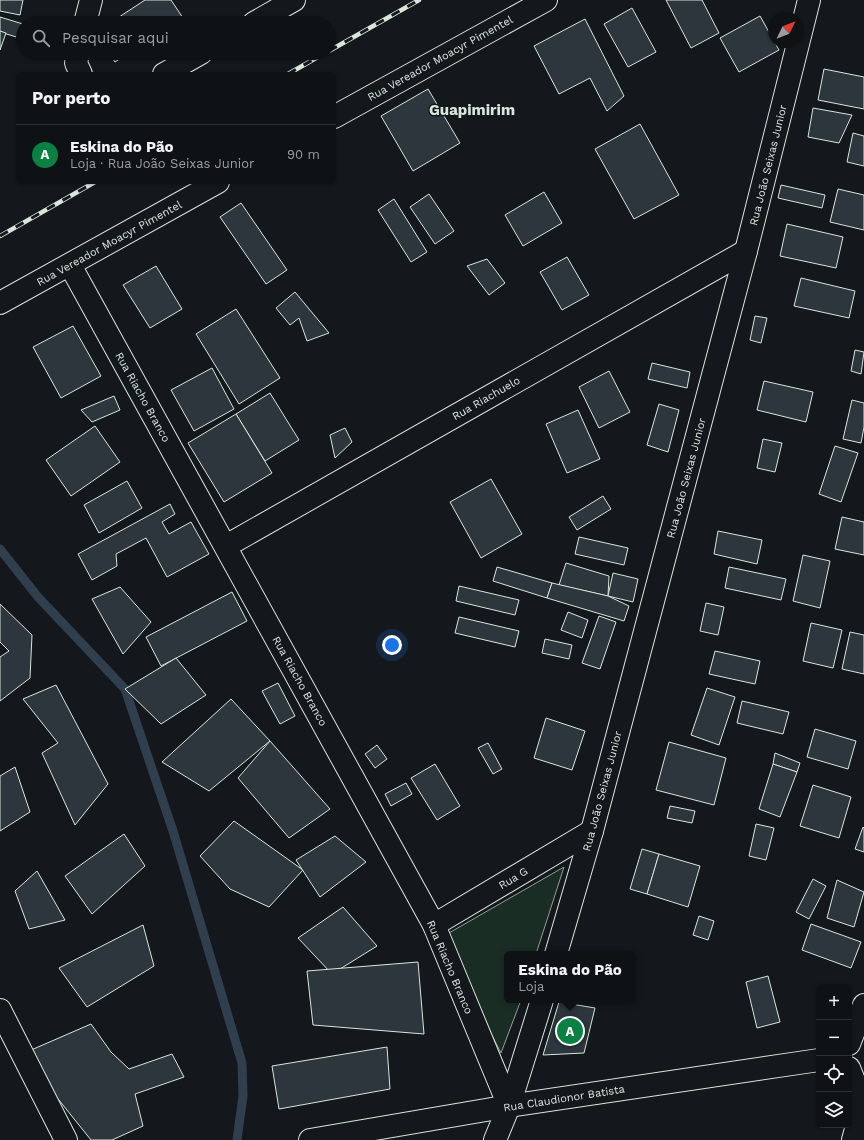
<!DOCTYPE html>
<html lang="pt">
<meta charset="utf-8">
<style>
body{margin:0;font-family:"Work Sans",sans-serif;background:#1d2022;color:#f1f3f6}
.controls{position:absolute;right:12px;bottom:12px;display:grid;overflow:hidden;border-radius:6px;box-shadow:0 1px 3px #0004}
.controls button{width:36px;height:36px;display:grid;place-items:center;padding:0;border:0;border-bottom:1px solid #2f3234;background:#0f1215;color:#f1f3f6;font:20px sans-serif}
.compass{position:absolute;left:768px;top:12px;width:36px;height:36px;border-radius:50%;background:#0f1215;box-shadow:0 1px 3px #0004;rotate:47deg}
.you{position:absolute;left:392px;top:645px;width:14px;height:14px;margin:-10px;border:3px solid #fff;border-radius:50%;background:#1a73e8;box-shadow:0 0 0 6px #1a73e833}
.badge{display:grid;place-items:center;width:26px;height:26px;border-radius:50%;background:#0b8043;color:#fff;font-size:13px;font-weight:700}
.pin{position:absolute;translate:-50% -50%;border:2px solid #fff;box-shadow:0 1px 4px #0006}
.popup{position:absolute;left:504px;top:951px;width:132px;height:52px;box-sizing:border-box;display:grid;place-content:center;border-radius:6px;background:#0f1215;filter:drop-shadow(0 1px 3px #0005);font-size:13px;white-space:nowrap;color:#9b9ea0}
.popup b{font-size:15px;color:#f1f3f6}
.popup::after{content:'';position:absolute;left:50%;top:100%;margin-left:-8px;border:8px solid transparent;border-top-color:#0f1215}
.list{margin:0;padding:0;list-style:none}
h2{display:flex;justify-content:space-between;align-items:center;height:52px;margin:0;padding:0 16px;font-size:17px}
h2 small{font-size:13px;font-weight:400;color:#9b9ea0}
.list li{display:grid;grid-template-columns:26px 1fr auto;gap:12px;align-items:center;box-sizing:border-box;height:60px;padding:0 16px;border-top:1px solid #2f3234}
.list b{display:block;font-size:15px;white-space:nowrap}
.list p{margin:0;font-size:13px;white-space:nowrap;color:#9b9ea0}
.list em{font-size:13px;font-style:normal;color:#9b9ea0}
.icon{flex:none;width:22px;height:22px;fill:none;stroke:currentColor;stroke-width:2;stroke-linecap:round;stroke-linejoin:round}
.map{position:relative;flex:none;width:864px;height:1140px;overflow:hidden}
.search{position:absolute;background:#0f1215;box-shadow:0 1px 3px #0004;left:16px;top:16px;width:320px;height:44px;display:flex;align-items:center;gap:10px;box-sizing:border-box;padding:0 14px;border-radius:22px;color:#9b9ea0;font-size:15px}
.panel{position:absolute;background:#0f1215;box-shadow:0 1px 3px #0004;left:16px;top:72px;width:320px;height:112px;border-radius:6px}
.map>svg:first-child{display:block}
.green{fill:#1a2d24;stroke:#939e99}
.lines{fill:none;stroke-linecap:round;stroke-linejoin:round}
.stream{stroke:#2f3f4d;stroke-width:9}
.building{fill:#2c363c;stroke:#d8e6dc}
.minor-casing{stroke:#d8e6dc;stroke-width:24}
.secondary-casing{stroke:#d8e6dc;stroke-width:24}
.minor{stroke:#14181c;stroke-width:22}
.secondary{stroke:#14181c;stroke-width:22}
.rail-casing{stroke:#d8e6dc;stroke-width:4.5}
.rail{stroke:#14181c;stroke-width:3;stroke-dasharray:9;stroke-linecap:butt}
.labels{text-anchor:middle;stroke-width:3;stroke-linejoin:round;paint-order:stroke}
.street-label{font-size:11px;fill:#d8e6dc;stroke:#14181c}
.district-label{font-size:15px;font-weight:bold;fill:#d8e6dc;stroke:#14181c}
</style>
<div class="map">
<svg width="864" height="1140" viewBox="0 0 864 1140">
<rect width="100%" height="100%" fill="#14181c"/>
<path class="green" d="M564,867L536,954H507V1000H521L501,1053L442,937Z"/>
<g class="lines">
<path class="stream" d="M0,549L38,597L125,689L173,831L242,1063L243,1096L237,1140"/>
</g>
<g class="building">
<path d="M0,0H23L20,15L0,11Z"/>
<path d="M145,0H171L183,18L175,23H110Z"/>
<path d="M666,0H702L719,33L691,48Z"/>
<path d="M632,8L656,52L628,67L604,24Z"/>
<path d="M760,16L779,50L739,72L720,38Z"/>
<path d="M0,17L23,24V39L0,32Z"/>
<path d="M585,19L624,96L607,111L590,78L559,94L534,46Z"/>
<path d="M0,31L6,33L0,50Z"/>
<path d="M109,53H129L115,62Z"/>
<path d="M824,69L864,77V109L818,100Z"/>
<path d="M428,89L460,143L413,171L381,116Z"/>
<path d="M813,108L852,115L839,143L808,137Z"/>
<path d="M640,124L679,195L634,219L595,149Z"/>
<path d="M853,133L864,136V166L847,162Z"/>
<path d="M781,185L825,195L822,208L778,198Z"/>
<path d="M838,189L864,195V230L830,222Z"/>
<path d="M544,192L562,223L523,246L505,215Z"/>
<path d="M429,194L454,231L435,244L410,207Z"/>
<path d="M394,199L427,252L411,262L378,210Z"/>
<path d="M241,203L287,270L266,284L220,217Z"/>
<path d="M787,224L843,237L836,268L780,256Z"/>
<path d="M567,257L589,295L562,310L540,272Z"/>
<path d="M487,259L505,283L489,295L467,266Z"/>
<path d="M156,266L182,309L150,328L123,285Z"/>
<path d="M801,278L855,291L849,318L794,306Z"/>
<path d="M295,292L329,333L307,341L299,318L290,325L276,308Z"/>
<path d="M236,309L280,378L239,404L196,334Z"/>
<path d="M755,316L767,318L761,343L750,340Z"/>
<path d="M73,326L101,376L61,398L33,347Z"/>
<path d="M855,350L864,352L861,374L851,371Z"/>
<path d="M652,363L690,372L687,388L648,379Z"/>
<path d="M212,368L234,409L194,431L171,390Z"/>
<path d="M609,371L630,412L599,428L579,387Z"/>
<path d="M764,381L813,392L806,422L757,410Z"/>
<path d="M270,393L299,440L265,461L236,414Z"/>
<path d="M114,396L120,410L92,422L81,410Z"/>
<path d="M852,400L864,403V427L861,443L843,439Z"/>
<path d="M659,404L679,410L668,452L647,445Z"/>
<path d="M578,410L600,459L567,473L546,424Z"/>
<path d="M236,414L272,473L224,502L188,443Z"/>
<path d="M95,426L120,462L71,496L46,460Z"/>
<path d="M345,428L352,442L335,458L330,435Z"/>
<path d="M763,439L782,443L775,472L757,468Z"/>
<path d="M835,446L858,453L841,502L819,494Z"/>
<path d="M491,479L522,534L481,558L450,502Z"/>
<path d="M127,481L142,508L99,533L84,505Z"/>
<path d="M603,496L611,509L577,530L569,517Z"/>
<path d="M170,504L175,514L162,522L169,534L191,522L209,554L167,577L146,538L116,554L117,566L92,580L78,554Z"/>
<path d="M842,517L864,522V555L835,549Z"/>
<path d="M718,531L762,540L757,564L714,554Z"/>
<path d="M579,537L628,548L624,565L575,554Z"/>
<path d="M803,555L830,561L820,608L793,601Z"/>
<path d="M566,563L609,576L608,596L559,585Z"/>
<path d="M497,567L552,583L547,598L493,581Z"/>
<path d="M729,567L786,579L781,600L725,588Z"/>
<path d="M613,573L638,579L633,602L608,596Z"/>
<path d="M552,583L608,596L629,606L624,621L547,598Z"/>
<path d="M459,586L519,600L515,615L456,601Z"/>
<path d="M120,587L151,622L123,654L92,599Z"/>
<path d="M232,592L247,621L161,666L146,637Z"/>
<path d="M706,603L724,607L718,635L700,631Z"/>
<path d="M0,604L32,635L30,678L0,701V657L9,651L0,642Z"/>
<path d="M568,612L588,620L582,638L561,630Z"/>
<path d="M599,616L616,622L600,669L582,663Z"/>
<path d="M459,617L519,631L515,647L455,633Z"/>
<path d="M811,623L842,630L833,668L803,661Z"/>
<path d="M850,632L864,635V674L842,669Z"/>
<path d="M545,639L572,645L569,659L542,653Z"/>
<path d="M715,651L760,661L755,684L709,674Z"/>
<path d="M176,658L206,695L161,724L125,689Z"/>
<path d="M278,683L295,716L280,724L262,691Z"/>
<path d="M56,685L108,784L75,825L42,753L58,743L23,699Z"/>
<path d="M707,688L735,697L719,745L691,735Z"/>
<path d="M231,699L270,741L209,791L162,762Z"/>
<path d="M742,701L789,712L783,734L737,723Z"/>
<path d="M546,718L585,731L572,770L534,758Z"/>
<path d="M815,729L856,741L848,769L807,757Z"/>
<path d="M270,741L330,809L289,838L238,778Z"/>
<path d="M669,742L726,758L714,805L656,790Z"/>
<path d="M488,743L502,769L493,774L478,748Z"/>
<path d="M377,745L387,759L375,768L365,754Z"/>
<path d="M775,753L800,763L797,772L773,764Z"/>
<path d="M435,764L460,806L437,820L411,778Z"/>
<path d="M773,764L797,772L780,817L759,809Z"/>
<path d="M15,767L30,812L0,831V776Z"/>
<path d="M406,783L412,794L391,806L385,794Z"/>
<path d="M813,785L851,797L839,838L800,826Z"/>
<path d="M670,806L695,811L692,823L667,818Z"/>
<path d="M234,821L303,870L269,907L230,889L200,856Z"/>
<path d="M756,824L774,828L766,860L749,856Z"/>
<path d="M863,827L864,828V852L855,849Z"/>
<path d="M124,834L145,866L92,914L65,876Z"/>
<path d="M335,836L366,862L320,897L296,860Z"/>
<path d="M642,849L659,854L647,894L630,889Z"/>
<path d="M659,854L700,866L688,907L647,894Z"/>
<path d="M37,871L65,920L29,929L15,891Z"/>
<path d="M813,879L826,886L809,919L796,912Z"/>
<path d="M837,880L864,892L854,927L827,918Z"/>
<path d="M343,907L377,946L332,974L298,938Z"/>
<path d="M699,916L714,921L708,940L693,935Z"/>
<path d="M811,924L861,942L851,968L802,950Z"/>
<path d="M143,925L154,966L87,1007L59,968Z"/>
<path d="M418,962L424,1034L313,1025L307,971Z"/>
<path d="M768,976L780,1022L757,1028L746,982Z"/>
<path d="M559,1002L595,1008L584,1053L543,1055Z"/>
<path d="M91,1024L111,1052L129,1069L172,1054L184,1077L135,1094L143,1126L112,1140H91L22,1054Z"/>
<path d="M387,1047L390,1089L279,1109L272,1066Z"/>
</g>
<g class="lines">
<g class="minor-casing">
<g id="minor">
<path d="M85,23L91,0"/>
<path d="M254,23L294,0"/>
<path d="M78,53L76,63L81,74"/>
<path d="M164,74L201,53"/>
<path d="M334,117L546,0"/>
<path d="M70,265L434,925L509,1106"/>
<path d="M0,303L218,182"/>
<path d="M226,546L746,251"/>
<path d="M434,925L592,831"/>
<path d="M556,954L592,831L746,251L809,0"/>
<path d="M0,1010L66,1140"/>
<path d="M849,1068L863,1103L853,1140"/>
<path d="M495,1140L509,1106L542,1000"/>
</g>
</g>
<g class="secondary-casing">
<g id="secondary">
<path d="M849,1044L864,1005"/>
<path d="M310,1140L509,1106L819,1060"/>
</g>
</g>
<use href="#minor" class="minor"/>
<use href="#secondary" class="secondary"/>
<g class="rail-casing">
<g id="rail">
<path d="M329,51L419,0"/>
<path d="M288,74L325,53"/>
<path d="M0,236L95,182"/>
</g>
</g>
<use href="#rail" class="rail"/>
</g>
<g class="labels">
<g class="street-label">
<text transform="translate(440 58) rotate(-29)" y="4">Rua Vereador Moacyr Pimentel</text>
<text transform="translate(768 165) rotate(-76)" y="4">Rua João Seixas Junior</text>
<text transform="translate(109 243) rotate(-29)" y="4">Rua Vereador Moacyr Pimentel</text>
<text transform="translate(143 397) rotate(61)" y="4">Rua Riacho Branco</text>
<text transform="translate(486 398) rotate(-30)" y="4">Rua Riachuelo</text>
<text transform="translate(686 478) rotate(-75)" y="4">Rua João Seixas Junior</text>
<text transform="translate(300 681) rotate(61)" y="4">Rua Riacho Branco</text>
<text transform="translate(602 791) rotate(-75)" y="4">Rua João Seixas Junior</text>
<text transform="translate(513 878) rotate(-31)" y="4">Rua G</text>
<text transform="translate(450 967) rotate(67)" y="4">Rua Riacho Branco</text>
<text transform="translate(564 1098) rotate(-9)" y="4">Rua Claudionor Batista</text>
</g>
<g class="district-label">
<text x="472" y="115">Guapimirim</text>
</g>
</g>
</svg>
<div class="controls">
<button>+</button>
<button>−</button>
<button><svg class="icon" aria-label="locate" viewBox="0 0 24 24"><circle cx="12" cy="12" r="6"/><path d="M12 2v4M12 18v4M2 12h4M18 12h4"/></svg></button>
<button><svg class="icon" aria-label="layers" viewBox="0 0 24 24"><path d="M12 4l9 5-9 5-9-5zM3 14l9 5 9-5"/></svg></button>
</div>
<svg class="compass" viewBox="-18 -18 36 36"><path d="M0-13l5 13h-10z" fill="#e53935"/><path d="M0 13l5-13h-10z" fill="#9b9ea0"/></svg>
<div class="you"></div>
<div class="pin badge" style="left:570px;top:1031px">A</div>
<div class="popup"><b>Eskina do Pão</b>Loja</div>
<div class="search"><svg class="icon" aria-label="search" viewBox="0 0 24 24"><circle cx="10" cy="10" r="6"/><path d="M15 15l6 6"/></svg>Pesquisar aqui</div>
<section class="panel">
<h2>Por perto<small></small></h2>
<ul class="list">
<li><span class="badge">A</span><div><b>Eskina do Pão</b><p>Loja · Rua João Seixas Junior</p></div><em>90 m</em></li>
</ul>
</section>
</div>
